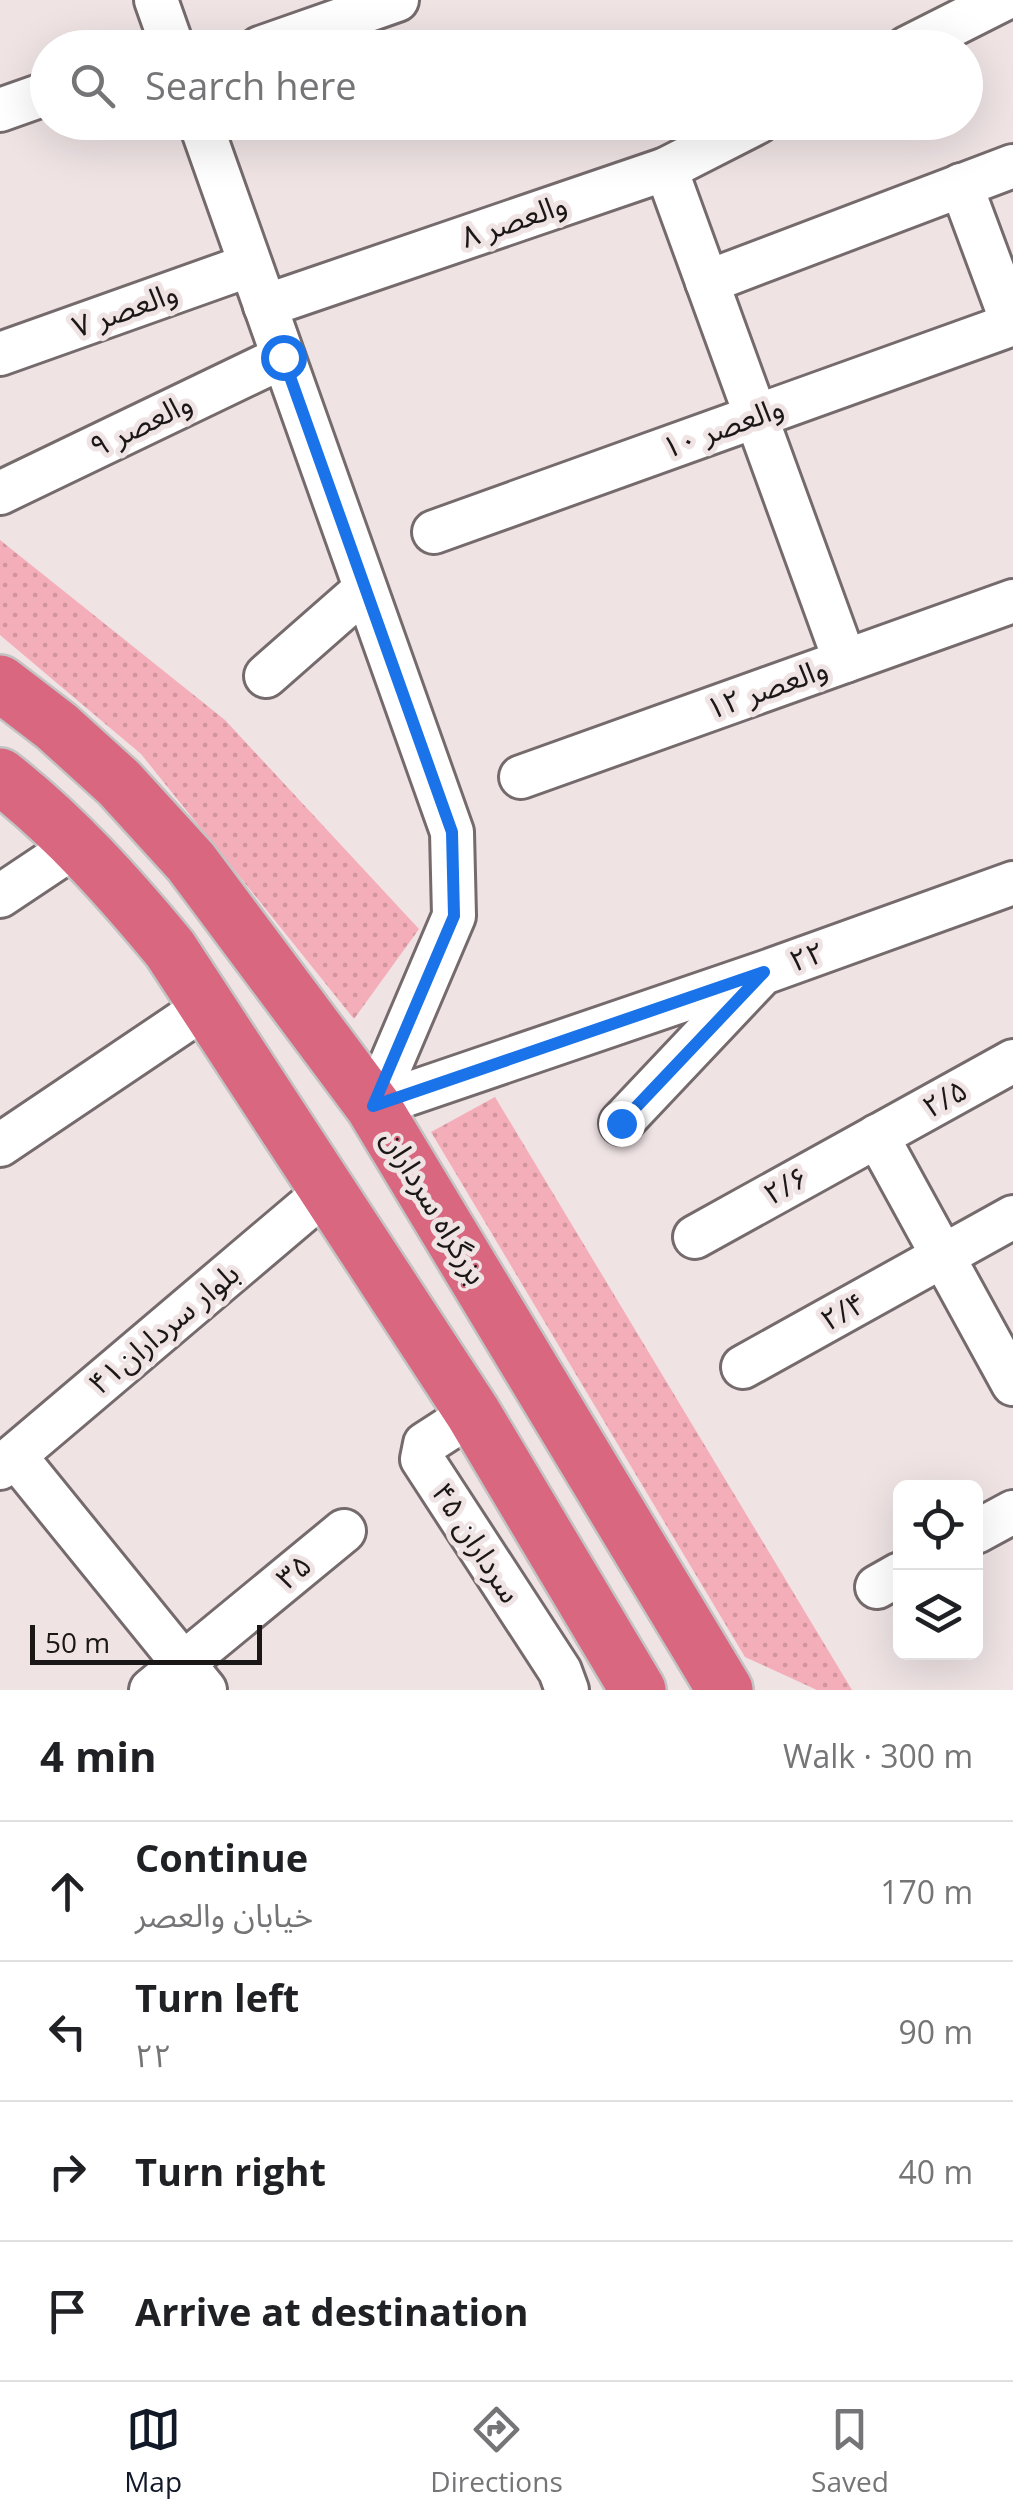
<!DOCTYPE html>
<meta charset="utf-8">
<style>
body{margin:0;font-family:"Open Sans","Noto Sans Arabic",sans-serif;background:#f2f2f2;color:#202124}
.controls{position:absolute;right:30px;bottom:30px;display:grid;overflow:hidden;border-radius:15px;box-shadow:0 10px 40px #0002}
.controls button{width:90px;height:90px;display:grid;place-items:center;padding:0;border:0;border-bottom:2px solid #e0e0e0;background:#fff;color:#202124;font:50px sans-serif}
.scale{position:absolute;left:30px;bottom:25px;width:232px;box-sizing:border-box;padding-left:10px;border:5px solid #1b1717;border-top:0;font-size:28px;line-height:35px;white-space:nowrap;color:#1b1717;-webkit-text-stroke:8px #efe3e4;paint-order:stroke}
.stop{position:absolute;width:30px;height:30px;margin:-22px;border:8px solid #1a73e8;border-radius:50%;background:#fff}
.stop.end{background:#1a73e8;border-color:#fff;box-shadow:0 2px 10px #0008}
.list{margin:0;padding:0;list-style:none}
h2{display:flex;justify-content:space-between;align-items:center;height:130px;margin:0;padding:0 40px;font-size:42px}
h2 small{font-size:32px;font-weight:400;color:#757577}
.list li{display:grid;grid-template-columns:65px 1fr auto;gap:30px;align-items:center;box-sizing:border-box;height:140px;padding:0 40px;border-top:2px solid #e0e0e0}
.list b{display:block;font-size:38px;white-space:nowrap}
.list p{margin:0;font-size:32px;white-space:nowrap;color:#757577}
.list em{font-size:32px;font-style:normal;color:#757577}
.icon{flex:none;width:55px;height:55px;fill:none;stroke:currentColor;stroke-width:2;stroke-linecap:round;stroke-linejoin:round}
.map{position:relative;flex:none;width:1013px;height:1690px;overflow:hidden}
.search{position:absolute;background:#fff;box-shadow:0 10px 40px #0002;left:30px;right:30px;top:30px;height:110px;display:flex;align-items:center;gap:25px;box-sizing:border-box;padding:0 35px;border-radius:55px;color:#757577;font-size:38px}
.sheet{height:690px;background:#fff}
nav{display:flex;justify-content:space-around;align-items:center;box-sizing:border-box;height:140px;border-top:2px solid #e0e0e0;background:#fff;font-size:28px;color:#757577}
nav a{display:grid;justify-items:center;gap:5px}
nav .on{color:#111827}
.map>svg:first-child{display:block}
.grass{fill:url(#grass-dots)}
.lines{fill:none;stroke-linecap:round;stroke-linejoin:round}
.minor-casing{stroke:#756a6c;stroke-width:48}
.highway-casing{stroke:#c4c3c3;stroke-width:60}
.minor{stroke:#fff;stroke-width:42}
.highway{stroke:#d8677f;stroke-width:55}
.route{stroke:#1a73e8;stroke-width:12}
.labels{text-anchor:middle;stroke-width:10;stroke-linejoin:round;paint-order:stroke}
.street-label{font-size:30px;fill:#1b1717;stroke:#efe3e4}
</style>
<div class="map">
<svg width="1013" height="1690" viewBox="0 0 1013 1690">
<defs>
<pattern id="grass-dots" width="8" height="8" patternUnits="userSpaceOnUse" patternTransform="scale(2.5)"><rect width="8" height="8" fill="#f4aeb9"/><path d="M2 2h.1M6 6h.1" fill="none" stroke="#d1959e" stroke-width="1.8" stroke-linecap="round"/></pattern>
</defs>
<rect width="100%" height="100%" fill="#efe3e4"/>
<g class="grass">
<path d="M0,540L225,720L419,929L354,1019L141,754L0,635Z"/>
<path d="M495,1097L852,1690H817L745,1657L431,1132Z"/>
</g>
<g class="lines">
<g class="minor-casing">
<g id="minor">
<path d="M156,0L173,48"/>
<path d="M260,48L397,0"/>
<path d="M907,48L1002,0"/>
<path d="M0,110L48,93"/>
<path d="M200,122L452,832L454,916L373,1106"/>
<path d="M666,169L845,661"/>
<path d="M961,185L1013,325"/>
<path d="M707,282L1013,166"/>
<path d="M265,306L666,169L758,122"/>
<path d="M0,354L250,265"/>
<path d="M0,493L283,357"/>
<path d="M434,532L1013,324"/>
<path d="M266,676L365,589"/>
<path d="M521,777L1013,601"/>
<path d="M0,896L78,844"/>
<path d="M373,1106L763,973L1013,883"/>
<path d="M621,1123L758,978"/>
<path d="M877,1136L1013,1384"/>
<path d="M0,1145L208,1005"/>
<path d="M695,1237L1013,1061"/>
<path d="M743,1367L1013,1217"/>
<path d="M473,1413L425,1444L422,1459L560,1671L567,1690"/>
<path d="M15,1456L205,1690"/>
<path d="M0,1468L329,1189"/>
<path d="M976,1532L1013,1512"/>
<path d="M877,1587L900,1574"/>
<path d="M151,1690L344,1531"/>
</g>
</g>
<g class="highway-casing">
<g id="highway">
<path d="M0,683L56,726L119,783L191,862L373,1106L725,1690"/>
<path d="M0,776C64,826 118,886 170,949L473,1413L638,1690"/>
</g>
</g>
<use href="#minor" class="minor"/>
<use href="#highway" class="highway"/>
</g>
<g class="lines">
<path class="route" d="M283,357L452,832L454,916L373,1106L764,972L621,1123"/>
</g>
<g class="labels">
<g class="street-label">
<text transform="translate(514 221) rotate(-19)" y="10">والعصر ۸</text>
<text transform="translate(125 310) rotate(-20)" y="10">والعصر ۷</text>
<text transform="translate(141 425) rotate(-26)" y="10">والعصر ۹</text>
<text transform="translate(723 428) rotate(-20)" y="10">والعصر ۱۰</text>
<text transform="translate(767 689) rotate(-20)" y="10">والعصر ۱۲</text>
<text transform="translate(807 957) rotate(-20)" y="10">۲۲</text>
<text transform="translate(945 1099) rotate(-29)" y="10">۲/۵</text>
<text transform="translate(786 1186) rotate(-29)" y="10">۲/۶</text>
<text transform="translate(434 1207) rotate(59)" y="10">بزرگراه سرداران</text>
<text transform="translate(843 1312) rotate(-29)" y="10">۲/۴</text>
<text transform="translate(164 1329) rotate(-40)" y="10">بلوار سرداران۴۱</text>
<text transform="translate(476 1543) rotate(57)" y="10">سرداران ۴۵</text>
<text transform="translate(294 1572) rotate(-40)" y="10">۳۵</text>
</g>
</g>
</svg>
<div class="controls">
<button><svg class="icon" aria-label="locate" viewBox="0 0 24 24"><circle cx="12" cy="12" r="6"/><path d="M12 2v4M12 18v4M2 12h4M18 12h4"/></svg></button>
<button><svg class="icon" aria-label="layers" viewBox="0 0 24 24"><path d="M12 4l9 5-9 5-9-5zM3 14l9 5 9-5"/></svg></button>
</div>
<div class="scale">50 m</div>
<div class="stop" style="left:283px;top:357px"></div>
<div class="stop end" style="left:621px;top:1123px"></div>
<div class="search"><svg class="icon" aria-label="search" viewBox="0 0 24 24"><circle cx="10" cy="10" r="6"/><path d="M15 15l6 6"/></svg>Search here</div>
</div>
<section class="sheet">
<h2>4 min<small>Walk · 300 m</small></h2>
<ul class="list">
<li><svg class="icon" aria-label="ahead" viewBox="0 0 24 24"><path d="M12 20V5M6 11l6-6 6 6"/></svg><div><b>Continue</b><p>خیابان والعصر</p></div><em>170 m</em></li>
<li><svg class="icon" aria-label="left" viewBox="0 0 24 24"><path d="M17 20v-9H6M10 6l-5 5 5 5"/></svg><div><b>Turn left</b><p>۲۲</p></div><em>90 m</em></li>
<li><svg class="icon" aria-label="right" viewBox="0 0 24 24"><path d="M7 20v-9h11M14 6l5 5-5 5"/></svg><div><b>Turn right</b></div><em>40 m</em></li>
<li><svg class="icon" aria-label="arrive" viewBox="0 0 24 24"><path d="M6 21V4h12l-3 4 3 4H6"/></svg><div><b>Arrive at destination</b></div></li>
</ul>
</section>
<nav>
<a class="on"><svg class="icon" aria-label="map" viewBox="0 0 24 24"><path d="M3 6l6-2 6 2 6-2v14l-6 2-6-2-6 2zM9 4v14M15 6v14"/></svg>Map</a>
<a><svg class="icon" aria-label="directions" viewBox="0 0 24 24"><path d="M12 3l9 9-9 9-9-9zM9 14v-3h6M13 9l2 2-2 2"/></svg>Directions</a>
<a><svg class="icon" aria-label="saved" viewBox="0 0 24 24"><path d="M7 4h10v16l-5-4-5 4z"/></svg>Saved</a>
</nav>
